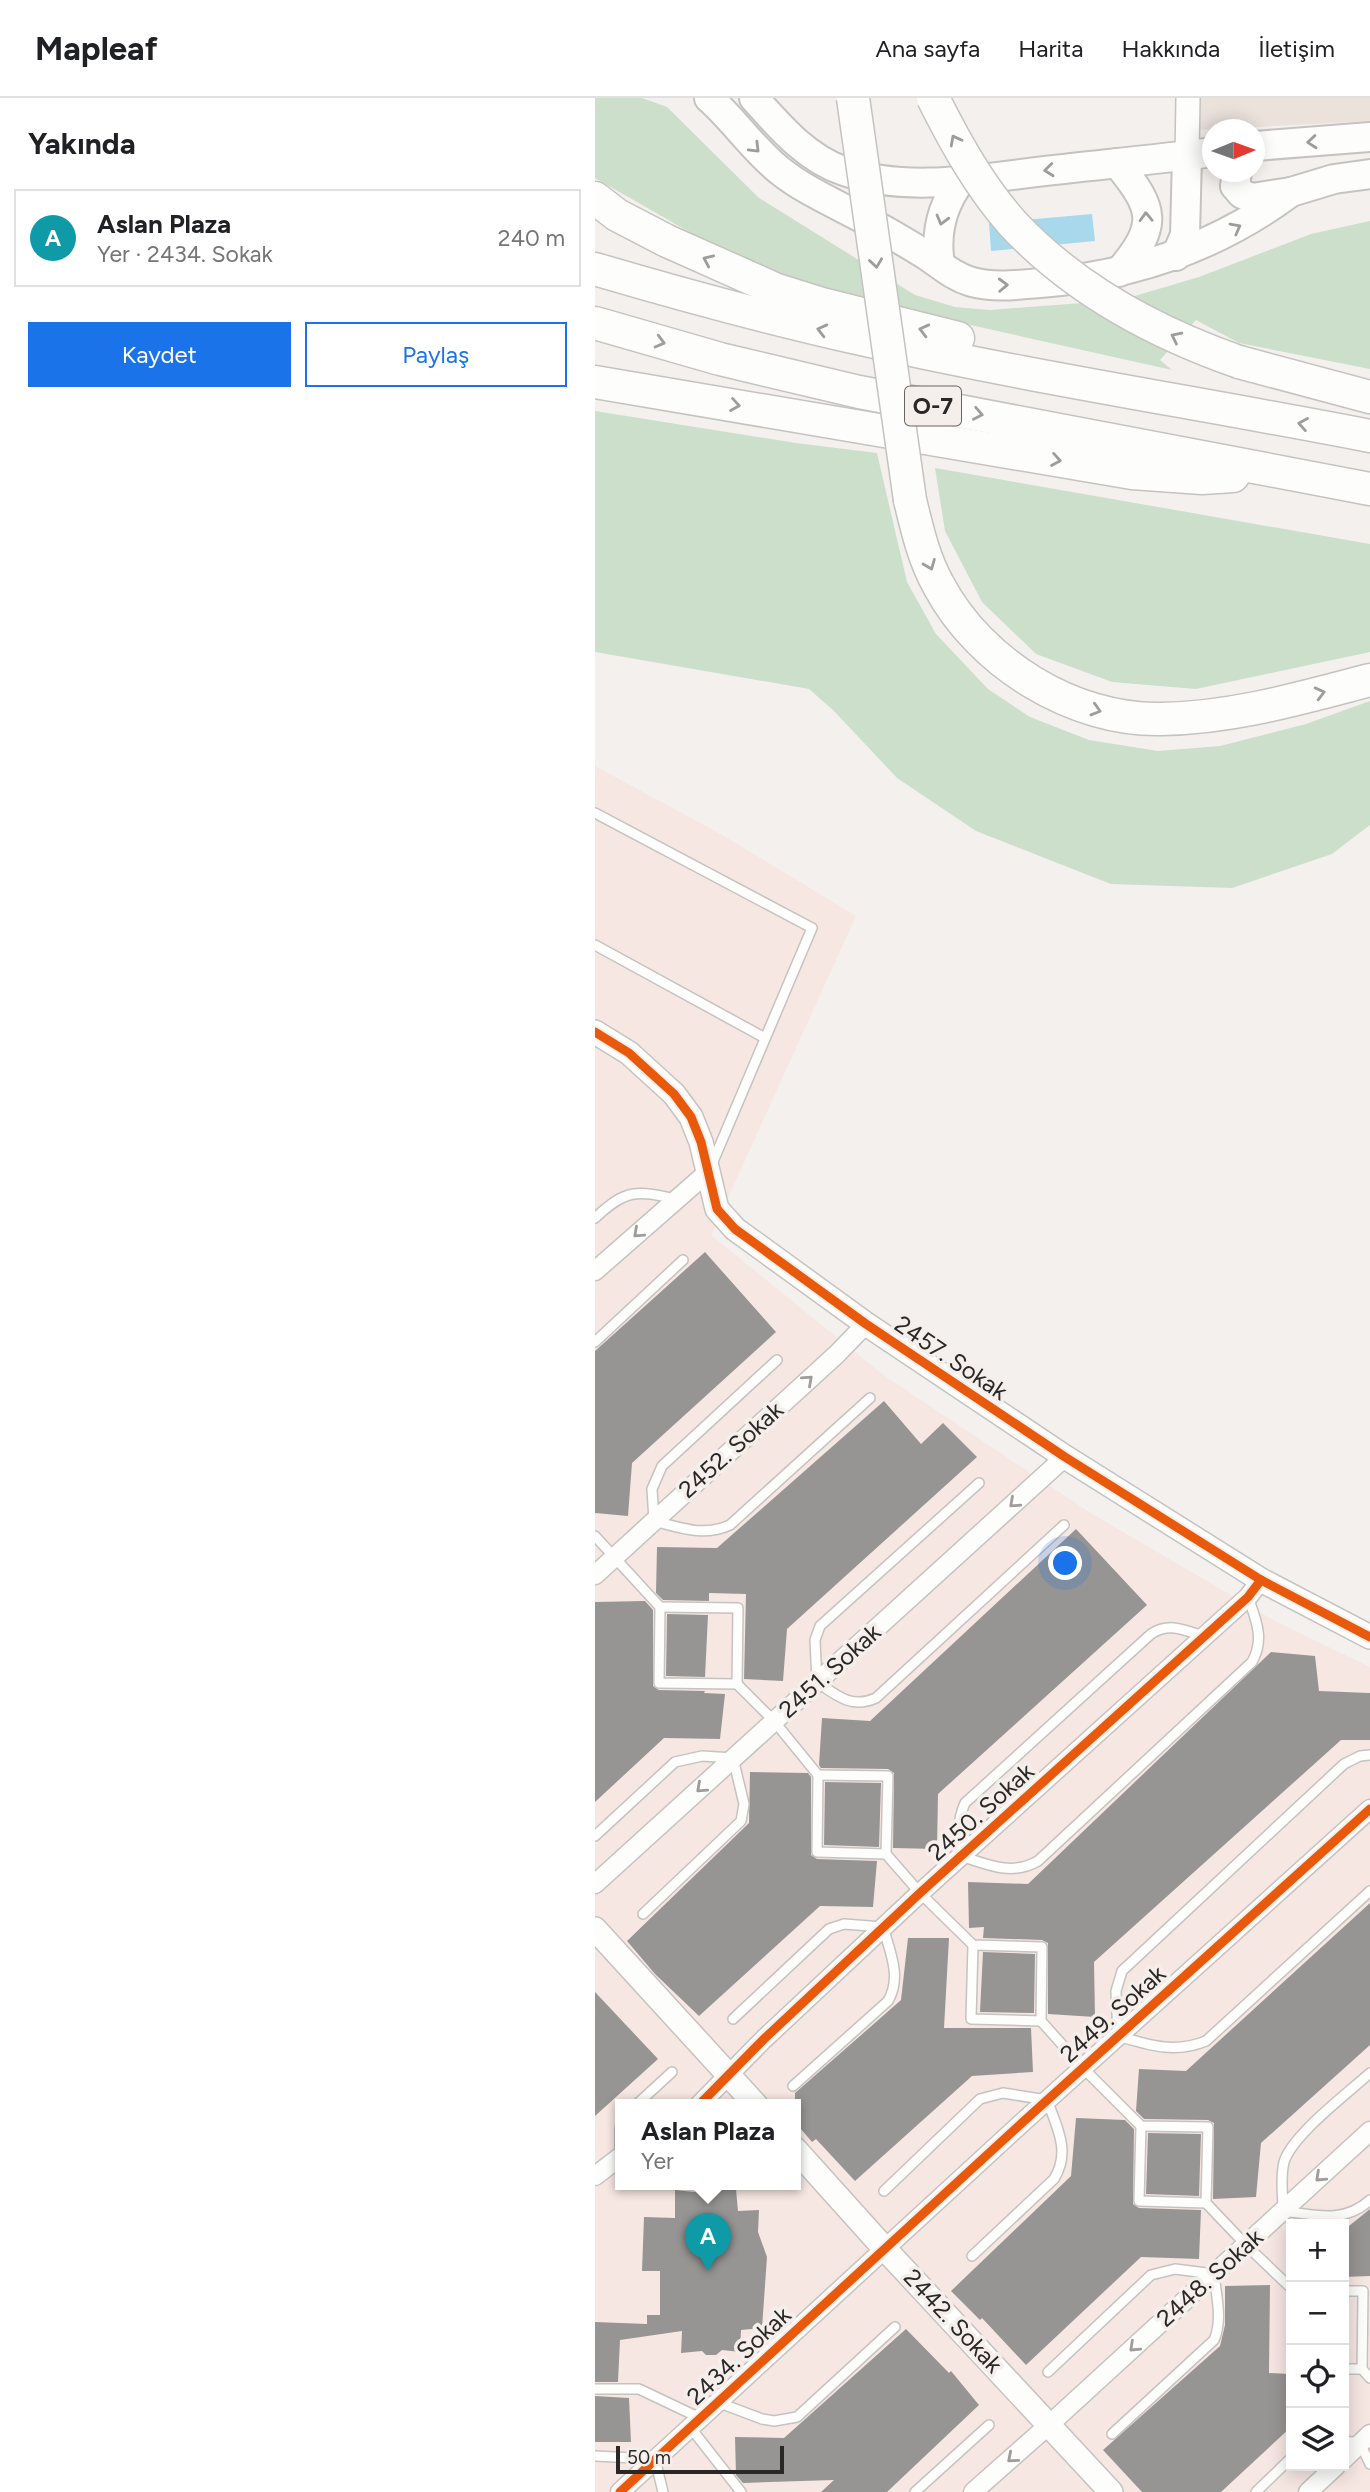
<!DOCTYPE html>
<html lang="tr">
<meta charset="utf-8">
<style>
body{margin:0;font-family:Figtree,sans-serif;background:#f6f6f6;color:#202124}
.controls{position:absolute;right:21px;bottom:21px;display:grid;overflow:hidden;border-radius:0px;box-shadow:0 4px 18px #0003}
.controls button{width:63px;height:63px;display:grid;place-items:center;padding:0;border:0;border-bottom:2px solid #e0e0e0;background:#fff;color:#202124;font:35px sans-serif}
.compass{position:absolute;left:607px;top:21px;width:63px;height:63px;border-radius:50%;background:#fff;box-shadow:0 4px 18px #0003;rotate:89deg}
.scale{position:absolute;left:21px;bottom:18px;width:168px;box-sizing:border-box;padding-left:7px;border:4px solid #2a2827;border-top:0;font-size:19px;line-height:24px;white-space:nowrap;color:#2a2827;-webkit-text-stroke:5px #f5efeb;paint-order:stroke}
.you{position:absolute;left:471px;top:1466px;width:24px;height:24px;margin:-18px;border:5px solid #fff;border-radius:50%;background:#1a73e8;box-shadow:0 0 0 10px #1a73e833}
.badge{display:grid;place-items:center;width:46px;height:46px;border-radius:50%;background:#1a73e8;color:#fff;font-size:23px;font-weight:700}
.pin{position:absolute;translate:-50% -58px;filter:drop-shadow(0 2px 4px #0008)}
.pin::after{content:'';position:absolute;top:37px;width:24px;height:21px;background:inherit;clip-path:polygon(0 0,100% 0,50% 100%)}
.popup{position:absolute;left:20px;top:2001px;width:186px;height:91px;box-sizing:border-box;display:grid;place-content:center;border-radius:0px;background:#fff;filter:drop-shadow(0 2px 5px #0005);font-size:23px;white-space:nowrap;color:#757577}
.popup b{font-size:26px;color:#202124}
.popup::after{content:'';position:absolute;left:50%;top:100%;margin-left:-14px;border:14px solid transparent;border-top-color:#fff}
.list{margin:0;padding:0;list-style:none}
h2{display:flex;justify-content:space-between;align-items:center;height:91px;margin:0;padding:0 28px;font-size:30px}
h2 small{font-size:23px;font-weight:400;color:#757577}
.list li{display:grid;grid-template-columns:46px 1fr auto;gap:21px;align-items:center;box-sizing:border-box;height:98px;margin:0 14px 14px;padding:0 14px;border:2px solid #e0e0e0;border-radius:0px}
.list b{display:block;font-size:26px;white-space:nowrap}
.list p{margin:0;font-size:23px;white-space:nowrap;color:#757577}
.list em{font-size:23px;font-style:normal;color:#757577}
.actions{display:flex;gap:14px;padding:21px 28px}
.actions a{flex:1;padding:16px 0;border:2px solid #1a73e8;border-radius:0px;text-align:center;font-size:24px;color:#1a73e8}
.actions .main{background:#1a73e8;color:#fff}
.icon{flex:none;width:38px;height:38px;fill:none;stroke:currentColor;stroke-width:2;stroke-linecap:round;stroke-linejoin:round}
.map{position:relative;flex:none;width:775px;height:2394px;overflow:hidden}
header{display:flex;align-items:center;gap:42px;box-sizing:border-box;height:98px;padding:0 35px;background:#fff;border-bottom:2px solid #e0e0e0}
header strong{font-size:33px}
nav{display:flex;gap:38px;margin-inline-start:auto;font-size:24px}
main{display:flex}
aside{flex:1;background:#fff}
.map>svg:first-child{display:block}
.commercial{fill:#f7e7e3;fill-rule:evenodd}
.built{fill:#eae2db}
.green{fill:#ccdfcb}
.water{fill:#a7d8eb}
.building{fill:#979593}
.lines{fill:none;stroke-linecap:round;stroke-linejoin:round}
.service-casing{stroke:#c5c3c0;stroke-width:12}
.minor-casing{stroke:#c5c3c0;stroke-width:21}
.tertiary-casing{stroke:#c5c3c0;stroke-width:26}
.primary-casing{stroke:#c5c3c0;stroke-width:32}
.motorway-casing{stroke:#c5c3c0;stroke-width:35}
.service{stroke:#fdfdfc;stroke-width:9}
.minor{stroke:#fdfdfc;stroke-width:18}
.tertiary{stroke:#fdfdfc;stroke-width:23}
.primary{stroke:#fdfdfc;stroke-width:28}
.motorway{stroke:#fdfdfc;stroke-width:32}
.motorway-bridge-casing{stroke:#c5c3c0;stroke-width:35;stroke-linecap:butt}
.motorway-bridge{stroke:#fdfdfc;stroke-width:32}
.cycleway-casing{stroke:#f5efeb;stroke-width:13}
.cycleway{stroke:#e8590c;stroke-width:9}
.oneway{stroke:#9e9d9c}
.labels{text-anchor:middle;stroke-width:7;stroke-linejoin:round;paint-order:stroke}
.shield{fill:#f5efeb;stroke:#676462;stroke-width:2}
.shield-label{font-size:23px;font-weight:bold;fill:#2a2827}
.street-label{font-size:24px;fill:#2a2827;stroke:#f5efeb}
</style>
<header>
<strong>Mapleaf</strong>
<nav><a>Ana sayfa</a><a>Harita</a><a>Hakkında</a><a>İletişim</a></nav>
</header>
<main>
<aside>
<h2>Yakında<small></small></h2>
<ul class="list">
<li><span class="badge" style="background:#0f9aa8">A</span><div><b>Aslan Plaza</b><p>Yer · 2434. Sokak</p></div><em>240 m</em></li>
</ul>
<div class="actions"><a class="main">Kaydet</a><a>Paylaş</a></div>
</aside>
<div class="map">
<svg width="775" height="2394" viewBox="0 0 775 2394">
<rect width="100%" height="100%" fill="#f3f0ed"/>
<path class="commercial" d="M0,668L129,738L261,818L116,1137L287,1276L494,1414L680,1523L775,1569V2394H0ZM25,2007H200V2087H25ZM696,2126H749V2368H696Z"/>
<path class="built" d="M603,0H775V23L603,32Z"/>
<g class="green">
<path d="M0,0H47L72,9L164,100L320,197L360,209L395,212L526,202L604,179L716,136L775,123V271L644,245L601,222L565,262L577,272L380,228L217,188L110,143L0,80Z"/>
<path d="M0,313L201,345L282,355L312,484L341,536L393,591L435,619L494,642L563,653L625,648L711,626L775,603V727L737,756L637,790L516,786L381,733L302,680L239,613L214,591L0,554Z"/>
<path d="M340,370L775,446V554L601,591L517,584L441,556L387,504L350,433Z"/>
</g>
<path class="water" d="M497,116L500,143L396,153L394,125Z"/>
<g class="building">
<path d="M110,1154L181,1234L37,1365L33,1418L0,1415V1253Z"/>
<path d="M289,1303L326,1346L348,1325L382,1359L192,1531L188,1583L149,1581L151,1496L114,1495V1503L68,1502L61,1495L62,1449L122,1450Z"/>
<path d="M481,1431L552,1507L343,1696L342,1751L298,1750L299,1675L293,1671L226,1670L224,1667L227,1620L275,1623Z"/>
<path d="M50,1503L58,1512V1588L64,1592L110,1593L109,1595L130,1596L125,1641L69,1640L0,1704V1504Z"/>
<path d="M72,1516L113,1517L110,1579L71,1578Z"/>
<path d="M676,1554L720,1558L724,1593L775,1595V1642H746L499,1864L500,1919L453,1916V1845L447,1842L388,1840L389,1829L374,1830L373,1784L433,1786Z"/>
<path d="M155,1674L213,1675L216,1679V1757L222,1761L282,1763L278,1809L225,1808L104,1918L60,1876L32,1843L154,1725Z"/>
<path d="M230,1684L286,1685L284,1749L229,1747Z"/>
<path d="M775,1805V1947L666,2045L661,2099L618,2101L619,2025L613,2022L549,2021L541,2013L544,1971L591,1973Z"/>
<path d="M313,1840H354L349,1930H436L438,1974L377,1978L260,2083L221,2041L217,2044L200,2024V1995L306,1902Z"/>
<path d="M388,1854L440,1856L439,1915L385,1914Z"/>
<path d="M0,1894L63,1961L0,2018Z"/>
<path d="M481,2020L530,2022L539,2031L538,2106L544,2110L606,2112L604,2161L546,2159L431,2267L387,2220L385,2222L356,2193L476,2078Z"/>
<path d="M553,2035L606,2036L604,2098L551,2096Z"/>
<path d="M110,2089L141,2091L143,2113L164,2112L163,2134L172,2159L167,2230L146,2232L145,2254L127,2252L121,2257H111L107,2253L86,2255L87,2233L25,2242L23,2284H0V2224L52,2226V2217H65V2173H47L49,2119L80,2120V2092L99,2094Z"/>
<path d="M775,2111V2178L749,2179V2132Z"/>
<path d="M675,2187L674,2275L696,2276V2329L626,2394H547L508,2352L625,2248L630,2227V2188Z"/>
<path d="M311,2231L354,2275L356,2273L384,2307L292,2394H226L239,2382L148,2385L141,2377L140,2339L189,2340Z"/>
<path d="M0,2298L34,2300L36,2344H0Z"/>
</g>
<g class="lines">
<g class="service-casing">
<g id="service">
<path d="M0,715L217,830L117,1066"/>
<path d="M0,847L170,940"/>
<path d="M0,1120C31,1091 41,1092 81,1101"/>
<path d="M0,1244L88,1162"/>
<path d="M182,1262L67,1368L57,1391L59,1423C86,1430 109,1439 135,1427L275,1300"/>
<path d="M384,1385L225,1528L220,1542L222,1584C242,1598 257,1611 281,1600L469,1427"/>
<path d="M0,1438L65,1509L64,1585L142,1586L179,1623L223,1677L222,1754L291,1756"/>
<path d="M65,1509L143,1510L142,1586"/>
<path d="M608,1538C590,1532 574,1524 556,1536L370,1705C362,1723 363,1739 366,1758C393,1767 417,1778 443,1763L657,1564C670,1541 661,1522 653,1499"/>
<path d="M775,1657L765,1658L749,1666L527,1873L521,1893L523,1938C554,1947 579,1956 611,1943L775,1793"/>
<path d="M223,1677L293,1678L291,1756L325,1795L378,1847L447,1849L446,1923L488,1970L546,2028L613,2029L611,2105L651,2147L696,2190"/>
<path d="M0,1738L80,1664L107,1658L138,1660L149,1706L146,1723L48,1816"/>
<path d="M378,1847L376,1921L446,1923"/>
<path d="M138,1921L234,1831L249,1826L288,1829C295,1854 307,1879 293,1903L198,1988"/>
<path d="M775,1975C753,1995 697,2037 689,2064C685,2080 688,2097 688,2113C720,2117 749,2126 775,2102"/>
<path d="M41,2007L77,1974"/>
<path d="M546,2028L544,2103L611,2105"/>
<path d="M25,2030V2057"/>
<path d="M289,2093L385,2001L408,1995L452,2002C462,2029 476,2054 459,2081L377,2158"/>
<path d="M749,2193H768L767,2271L775,2280"/>
<path d="M749,2271H767"/>
<path d="M453,2274L556,2177L580,2171L619,2176C621,2197 628,2222 619,2242L517,2336"/>
<path d="M0,2291H44L105,2320"/>
<path d="M122,2304L167,2321L179,2323L202,2319L300,2229"/>
<path d="M95,2329L146,2394"/>
<path d="M749,2343L765,2345L775,2366"/>
<path d="M0,2358L60,2361L68,2394"/>
<path d="M320,2394L394,2327"/>
<path d="M661,2394L696,2360"/>
</g>
</g>
<g class="minor-casing">
<g id="minor">
<path d="M0,1173L113,1074"/>
<path d="M0,1477L242,1256L271,1226"/>
<path d="M0,1786L470,1359"/>
<path d="M104,2007L169,1941L325,1795L653,1499L666,1482"/>
<path d="M0,2078L25,2059"/>
<path d="M749,2361L775,2336"/>
<path d="M25,2394L429,2023L775,1711"/>
<path d="M378,2394L455,2326L775,2033"/>
<path d="M713,2394L741,2368"/>
</g>
</g>
<g class="tertiary-casing">
<g id="tertiary">
<path d="M592,58L593,0"/>
<path d="M0,934L34,955L79,996L96,1019L106,1044L122,1111L140,1131L271,1226L470,1359L666,1482L775,1539"/>
<path d="M0,1831L161,2007"/>
<path d="M200,2051L289,2150L516,2394"/>
</g>
</g>
<g class="primary-casing">
<g id="primary">
<path d="M114,0C139,22 158,51 184,72C211,94 246,108 276,125C295,135 313,146 331,157C346,167 359,179 377,184C399,190 422,187 445,185C538,178 621,150 696,94"/>
<path d="M159,0C184,28 212,61 249,73C315,96 392,79 459,72C512,66 565,61 618,54"/>
<path d="M660,48L775,39"/>
<path d="M522,65C560,111 564,127 524,174"/>
<path d="M642,74L640,88L647,96L657,100L696,94L739,81L775,76"/>
<path d="M581,158L590,137L592,58"/>
<path d="M345,166C340,136 347,107 366,82"/>
</g>
</g>
<g class="motorway-casing">
<g id="motorway">
<path d="M0,100L22,117L72,143L182,192L227,206L363,240"/>
<path d="M0,171C88,197 177,221 266,241C434,279 605,305 775,338"/>
<path d="M0,225L125,261L264,294L775,391"/>
<path d="M644,264L775,299"/>
<path d="M0,284L537,375L607,380L638,378"/>
<path d="M315,402C322,431 329,462 344,488C385,565 478,623 566,621C638,620 706,600 775,582"/>
</g>
</g>
<use href="#service" class="service"/>
<use href="#minor" class="minor"/>
<use href="#tertiary" class="tertiary"/>
<use href="#primary" class="primary"/>
<use href="#motorway" class="motorway"/>
<g class="motorway-bridge-casing">
<g id="motorway-bridge">
<path d="M258,0L315,402"/>
<path d="M338,0C360,44 385,89 418,126C479,191 561,235 644,264"/>
</g>
</g>
<use href="#motorway-bridge" class="motorway-bridge"/>
<g class="cycleway-casing">
<g id="cycleway">
<path d="M0,934L34,955L79,996L96,1019L106,1044L122,1111L140,1131L271,1226L470,1359L666,1482L775,1539"/>
<path d="M104,2007L169,1941L325,1795L653,1499L666,1482"/>
<path d="M25,2394L429,2023L775,1711"/>
</g>
</g>
<use href="#cycleway" class="cycleway"/>
</g>
<defs><path id="oneway-chevron" d="M-2-3.5L2.5 0L-2 3.5" fill="none" stroke-width="1.6" stroke-linecap="round" stroke-linejoin="round" transform="scale(1.75)"/></defs>
<g class="oneway">
<use href="#oneway-chevron" transform="translate(360 42) rotate(-118)"/>
<use href="#oneway-chevron" transform="translate(717 44) rotate(175)"/>
<use href="#oneway-chevron" transform="translate(160 50) rotate(45)"/>
<use href="#oneway-chevron" transform="translate(454 72) rotate(174)"/>
<use href="#oneway-chevron" transform="translate(551 119) rotate(-92)"/>
<use href="#oneway-chevron" transform="translate(347 122) rotate(105)"/>
<use href="#oneway-chevron" transform="translate(641 130) rotate(-28)"/>
<use href="#oneway-chevron" transform="translate(113 162) rotate(-156)"/>
<use href="#oneway-chevron" transform="translate(281 165) rotate(82)"/>
<use href="#oneway-chevron" transform="translate(408 187) rotate(-2)"/>
<use href="#oneway-chevron" transform="translate(227 232) rotate(-166)"/>
<use href="#oneway-chevron" transform="translate(329 232) rotate(-166)"/>
<use href="#oneway-chevron" transform="translate(581 239) rotate(-154)"/>
<use href="#oneway-chevron" transform="translate(65 244) rotate(15)"/>
<use href="#oneway-chevron" transform="translate(140 307) rotate(9)"/>
<use href="#oneway-chevron" transform="translate(383 316) rotate(11)"/>
<use href="#oneway-chevron" transform="translate(708 326) rotate(-170)"/>
<use href="#oneway-chevron" transform="translate(461 362) rotate(10)"/>
<use href="#oneway-chevron" transform="translate(335 467) rotate(68)"/>
<use href="#oneway-chevron" transform="translate(725 595) rotate(-14)"/>
<use href="#oneway-chevron" transform="translate(501 612) rotate(16)"/>
<use href="#oneway-chevron" transform="translate(43 1135) rotate(138)"/>
<use href="#oneway-chevron" transform="translate(213 1282) rotate(-42)"/>
<use href="#oneway-chevron" transform="translate(419 1405) rotate(138)"/>
<use href="#oneway-chevron" transform="translate(106 1690) rotate(138)"/>
<use href="#oneway-chevron" transform="translate(725 2079) rotate(137)"/>
<use href="#oneway-chevron" transform="translate(539 2249) rotate(137)"/>
<use href="#oneway-chevron" transform="translate(417 2360) rotate(139)"/>
</g>
<g class="labels">
<rect class="shield" x="310" y="288.5" width="56" height="39" rx="5"/>
<g class="shield-label">
<text x="338" y="316">O-7</text>
</g>
<g class="street-label">
<text transform="translate(356 1260) rotate(34)" y="8">2457. Sokak</text>
<text transform="translate(136 1352) rotate(-42)" y="8">2452. Sokak</text>
<text transform="translate(235 1573) rotate(-42)" y="8">2451. Sokak</text>
<text transform="translate(386 1714) rotate(-42)" y="8">2450. Sokak</text>
<text transform="translate(518 1916) rotate(-42)" y="8">2449. Sokak</text>
<text transform="translate(615 2180) rotate(-42)" y="8">2448. Sokak</text>
<text transform="translate(358 2223) rotate(47)" y="8">2442. Sokak</text>
<text transform="translate(144 2258) rotate(-43)" y="8">2434. Sokak</text>
</g>
</g>
</svg>
<div class="controls">
<button>+</button>
<button>−</button>
<button><svg class="icon" aria-label="locate" viewBox="0 0 24 24"><circle cx="12" cy="12" r="6"/><path d="M12 2v4M12 18v4M2 12h4M18 12h4"/></svg></button>
<button><svg class="icon" aria-label="layers" viewBox="0 0 24 24"><path d="M12 4l9 5-9 5-9-5zM3 14l9 5 9-5"/></svg></button>
</div>
<svg class="compass" viewBox="-18 -18 36 36"><path d="M0-13l5 13h-10z" fill="#e53935"/><path d="M0 13l5-13h-10z" fill="#757577"/></svg>
<div class="scale">50 m</div>
<div class="you"></div>
<div class="pin badge" style="left:113px;top:2173px;background:#0f9aa8">A</div>
<div class="popup"><b>Aslan Plaza</b>Yer</div>
</div>
</main>
